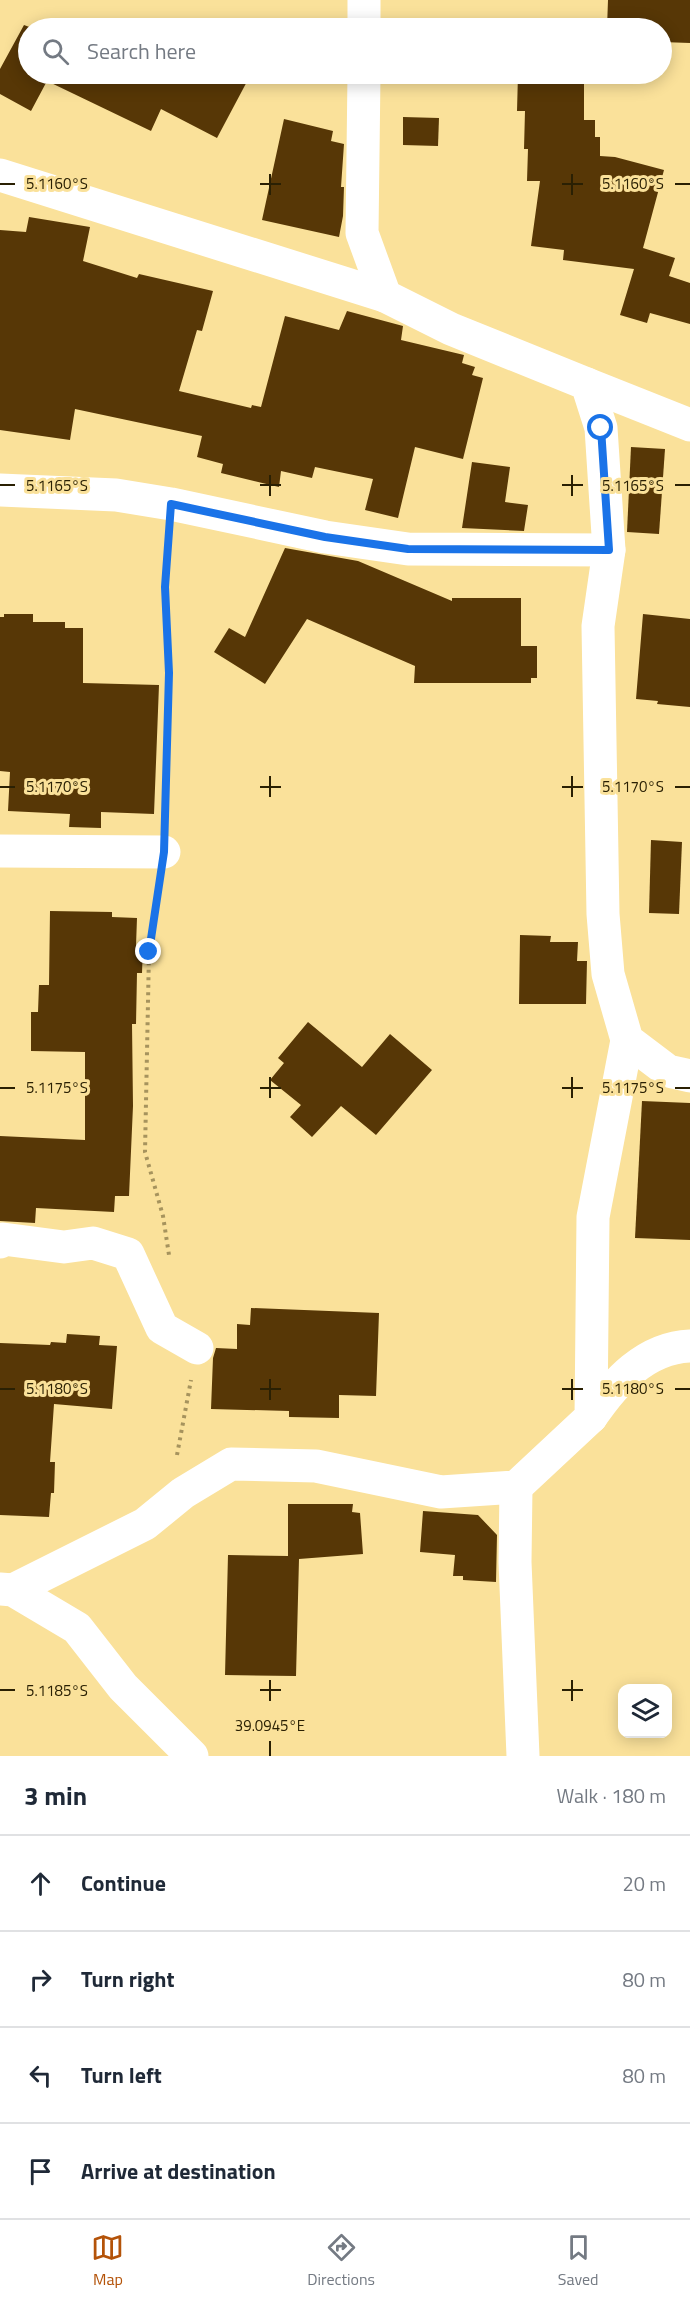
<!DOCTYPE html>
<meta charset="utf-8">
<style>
body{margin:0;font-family:"Titillium Web",sans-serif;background:#f6f6f7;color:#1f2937}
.controls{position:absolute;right:18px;bottom:18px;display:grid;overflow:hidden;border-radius:12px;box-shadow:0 3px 15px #0003}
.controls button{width:54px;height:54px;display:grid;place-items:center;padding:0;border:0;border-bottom:2px solid #e0e1e3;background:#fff;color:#1f2937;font:30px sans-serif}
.stop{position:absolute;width:18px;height:18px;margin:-14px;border:4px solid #1a73e8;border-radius:50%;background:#fff}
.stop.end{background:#1a73e8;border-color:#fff;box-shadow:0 2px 6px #0008}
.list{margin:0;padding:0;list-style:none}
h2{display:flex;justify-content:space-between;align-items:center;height:78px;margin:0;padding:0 24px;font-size:26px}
h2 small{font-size:20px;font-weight:400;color:#747a83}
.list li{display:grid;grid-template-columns:39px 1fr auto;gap:18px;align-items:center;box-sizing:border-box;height:96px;padding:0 24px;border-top:2px solid #e0e1e3}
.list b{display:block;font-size:22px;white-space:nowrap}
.list em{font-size:20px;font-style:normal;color:#747a83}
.icon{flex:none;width:33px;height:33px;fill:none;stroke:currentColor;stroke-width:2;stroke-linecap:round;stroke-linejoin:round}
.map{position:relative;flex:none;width:690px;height:1756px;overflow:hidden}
.search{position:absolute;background:#fff;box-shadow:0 3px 15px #0003;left:18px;right:18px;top:18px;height:66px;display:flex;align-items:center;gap:15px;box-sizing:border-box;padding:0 21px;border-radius:33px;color:#747a83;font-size:22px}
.sheet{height:462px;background:#fff}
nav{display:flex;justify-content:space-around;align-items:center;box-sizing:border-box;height:84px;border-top:2px solid #e0e1e3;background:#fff;font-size:16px;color:#747a83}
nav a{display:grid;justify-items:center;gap:3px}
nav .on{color:#b45309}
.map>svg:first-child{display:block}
.building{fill:#573706}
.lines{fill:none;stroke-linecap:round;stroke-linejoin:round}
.path{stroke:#a6935d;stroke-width:4;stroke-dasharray:3 4.5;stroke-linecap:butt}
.street{stroke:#fff;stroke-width:33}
.route{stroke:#1a73e8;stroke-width:8}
.ticks{fill:none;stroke:#2a2003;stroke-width:2}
.ticks-label{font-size:15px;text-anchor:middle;fill:#2a2003;stroke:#fae19a;stroke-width:6;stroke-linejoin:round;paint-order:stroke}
</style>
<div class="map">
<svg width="690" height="1756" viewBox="0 0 690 1756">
<rect width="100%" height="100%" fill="#fae19a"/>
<g class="building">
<path d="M608,0H690V43L662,42V28H607Z"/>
<path d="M24,25L32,28H28V74H251L217,138L161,109L151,131L47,81L31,111L0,94V69Z"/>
<path d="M518,74H584V120H595V137H600V156L615,157L664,170L643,248L675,258L669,276L690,283V324L650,313L647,323L620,315L634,269L563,260L564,250L531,246L540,181H527L528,149H524L525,111H517Z"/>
<path d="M403,117L439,118L438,146L403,145Z"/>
<path d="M284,119L333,131L331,141L344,144L341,187H344L343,216L339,237L262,220Z"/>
<path d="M29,217L90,227L83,261L137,278L139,274L213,291L202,331L197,330L179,391L251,408L252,405L261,407L285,316L339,330L347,311L403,326L401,340L464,355L462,363L475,367L472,375L483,378L463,459L415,447L398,518L365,510L373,479L315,467L312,478L281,471L279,487L221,473L223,464L197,457L202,436L75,409L70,440L0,430V230L26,232Z"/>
<path d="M631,447L665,449L659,534L627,532Z"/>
<path d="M472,462L510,467L505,502L528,505L524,531L462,528Z"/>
<path d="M285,548L358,561L452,601V598H521V646H537V678H531V683H414L415,666L307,619L265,684L214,652L229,628L245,637Z"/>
<path d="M4,614H33V622H65V628H83V683L159,685L154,814L101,812V828L69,827L70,814L8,811L10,772L0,771V617H4Z"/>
<path d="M643,614L690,619V707L657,704L658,701L636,699Z"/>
<path d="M651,840L682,842L679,914L649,913Z"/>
<path d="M50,911L112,912V917L137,918L136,946H143L142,973H137L136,1024H132L133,1106L129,1196H115L114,1212L36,1208L35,1223L0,1221V1136L85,1140V1052L31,1051V1012H38L39,985H49Z"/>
<path d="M520,935L551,936L550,942H578L577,961H587L586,1004H519Z"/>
<path d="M308,1022L362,1067L390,1034L432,1070L376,1135L341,1106L312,1137L290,1117L301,1105L270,1080L284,1063L278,1058Z"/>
<path d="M642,1101L690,1103V1240L635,1238Z"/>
<path d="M251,1308L379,1313L376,1396L339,1395V1418L289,1417V1411L211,1409L213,1358L216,1348L237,1349V1324L250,1325Z"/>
<path d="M67,1334L100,1336L99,1345L117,1346L112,1409L54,1404L50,1462H55L54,1493H51L49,1517L0,1515V1343L50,1345L51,1342L66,1343Z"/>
<path d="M288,1504H353L352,1512L360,1513L363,1554L299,1559L296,1676L225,1675L228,1555L288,1556Z"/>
<path d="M423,1511L478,1515L497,1535L496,1582L463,1580V1576H453L455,1555L420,1552Z"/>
</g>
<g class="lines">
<g class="path">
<path d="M164,818L169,673L165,587L169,537"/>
<path d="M159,888L149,952L145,1152L163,1216L169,1255"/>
<path d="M177,1455L191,1380"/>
</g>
<g class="street">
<path d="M364,28V0"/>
<path d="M364,74L362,233L385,296L451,329L587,384L601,428L609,550L598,626L603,914L608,974L627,1040L668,1071L690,1076"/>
<path d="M0,175L385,296"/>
<path d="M587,384L690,425"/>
<path d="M0,490L116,495L171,504L325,537L408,549L609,550"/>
<path d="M0,851L164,852"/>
<path d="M0,1242L3,1239L64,1247L93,1243L128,1254L162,1328L197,1348"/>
<path d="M591,1417C615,1382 645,1348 690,1346"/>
<path d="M516,1487L515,1562L523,1756"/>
<path d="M0,1589L13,1590L77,1628L123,1687L192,1756"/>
<path d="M13,1590L145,1524L183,1493L231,1464L316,1466L441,1492L516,1487L591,1417L593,1217L627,1040"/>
</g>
</g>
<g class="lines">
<path class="route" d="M149,952L164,852L169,673L165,587L171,504L325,537L408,549L609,550L601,428"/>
</g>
<path class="ticks" d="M270,174V195M572,174V195M0,184H15M260,184H281M562,184H583M675,184H690M270,475V496M572,475V496M0,485H15M260,485H281M562,485H583M675,485H690M270,776V797M572,776V797M0,787H15M260,787H281M562,787H583M675,787H690M270,1077V1098M572,1077V1098M0,1088H15M260,1088H281M562,1088H583M675,1088H690M270,1379V1400M572,1379V1400M0,1389H15M260,1389H281M562,1389H583M675,1389H690M270,1680V1701M572,1680V1701M0,1690H15M260,1690H281M562,1690H583M270,1741V1756"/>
<g class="ticks-label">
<text x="57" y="189">5.1160°S</text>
<text x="633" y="189">5.1160°S</text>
<text x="57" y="491">5.1165°S</text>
<text x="633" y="491">5.1165°S</text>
<text x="57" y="792">5.1170°S</text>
<text x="633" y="792">5.1170°S</text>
<text x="57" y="1093">5.1175°S</text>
<text x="633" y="1093">5.1175°S</text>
<text x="57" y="1394">5.1180°S</text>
<text x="633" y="1394">5.1180°S</text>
<text x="57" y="1696">5.1185°S</text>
<text x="270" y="1731">39.0945°E</text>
</g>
</svg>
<div class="controls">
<button><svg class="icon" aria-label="layers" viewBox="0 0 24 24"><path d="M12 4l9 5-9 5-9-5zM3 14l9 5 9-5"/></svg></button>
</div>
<div class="stop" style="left:601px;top:428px"></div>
<div class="stop end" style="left:149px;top:952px"></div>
<div class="search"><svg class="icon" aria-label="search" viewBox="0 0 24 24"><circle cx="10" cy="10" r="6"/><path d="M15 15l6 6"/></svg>Search here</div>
</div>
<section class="sheet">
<h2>3 min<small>Walk · 180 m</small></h2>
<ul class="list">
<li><svg class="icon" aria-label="ahead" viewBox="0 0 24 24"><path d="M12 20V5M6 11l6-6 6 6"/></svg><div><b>Continue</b></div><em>20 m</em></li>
<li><svg class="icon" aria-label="right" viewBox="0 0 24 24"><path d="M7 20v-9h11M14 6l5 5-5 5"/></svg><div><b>Turn right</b></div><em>80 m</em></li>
<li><svg class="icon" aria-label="left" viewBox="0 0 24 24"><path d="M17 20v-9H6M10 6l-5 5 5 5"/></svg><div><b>Turn left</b></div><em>80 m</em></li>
<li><svg class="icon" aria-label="arrive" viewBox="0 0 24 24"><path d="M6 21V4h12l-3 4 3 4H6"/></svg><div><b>Arrive at destination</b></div></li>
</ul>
</section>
<nav>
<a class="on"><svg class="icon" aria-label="map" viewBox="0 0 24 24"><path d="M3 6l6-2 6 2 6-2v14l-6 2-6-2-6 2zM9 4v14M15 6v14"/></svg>Map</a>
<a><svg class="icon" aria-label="directions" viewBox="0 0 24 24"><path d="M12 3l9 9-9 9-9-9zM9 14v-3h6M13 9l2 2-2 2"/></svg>Directions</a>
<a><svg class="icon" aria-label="saved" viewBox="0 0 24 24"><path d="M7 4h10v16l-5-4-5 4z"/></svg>Saved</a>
</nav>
